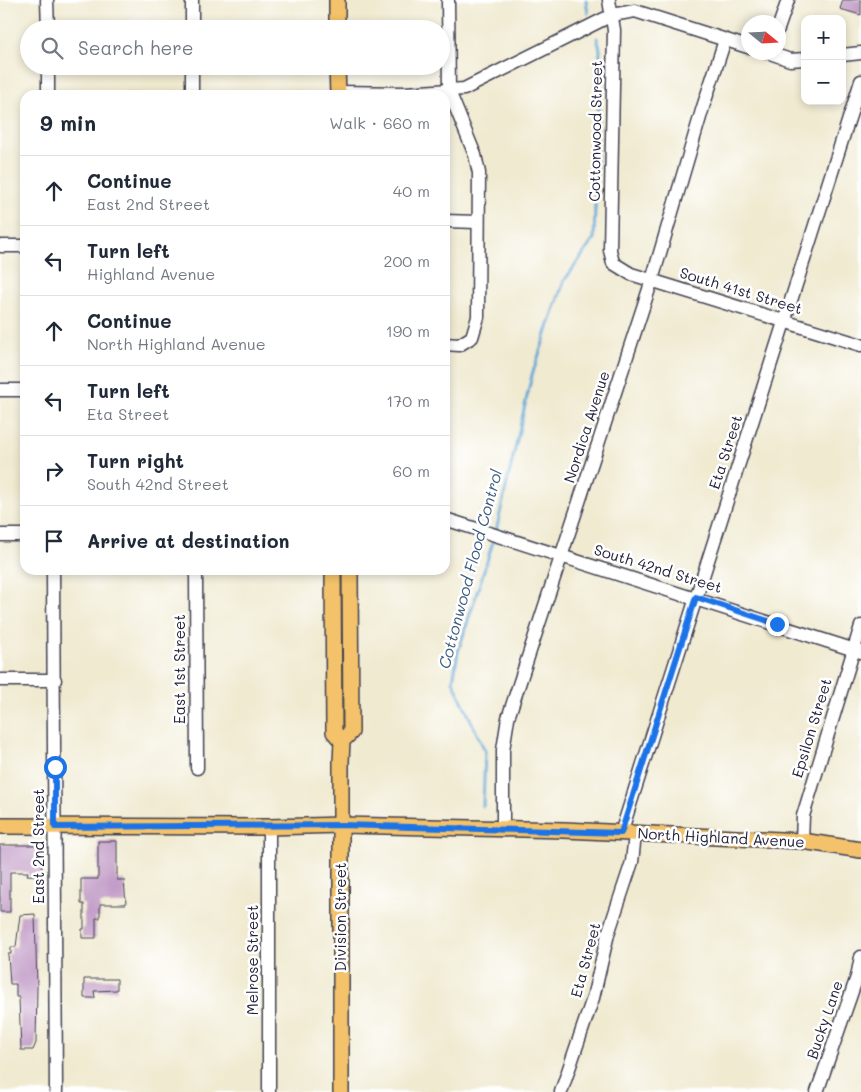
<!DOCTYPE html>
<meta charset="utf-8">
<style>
body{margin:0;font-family:Mali,sans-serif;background:#f6f6f7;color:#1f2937}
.controls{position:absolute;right:15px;top:15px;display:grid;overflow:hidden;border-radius:10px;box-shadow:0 2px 8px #0003}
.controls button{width:45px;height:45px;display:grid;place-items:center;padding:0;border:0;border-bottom:1px solid #e0e1e3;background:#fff;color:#1f2937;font:25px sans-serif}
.compass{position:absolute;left:741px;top:15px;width:45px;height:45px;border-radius:50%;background:#fff;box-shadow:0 2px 8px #0003;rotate:108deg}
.stop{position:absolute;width:15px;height:15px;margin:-11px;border:4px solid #1a73e8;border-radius:50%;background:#fff}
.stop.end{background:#1a73e8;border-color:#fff;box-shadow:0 1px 5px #0008}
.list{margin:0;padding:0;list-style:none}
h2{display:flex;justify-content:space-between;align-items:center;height:65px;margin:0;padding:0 20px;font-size:21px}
h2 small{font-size:16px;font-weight:400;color:#747a83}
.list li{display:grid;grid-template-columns:32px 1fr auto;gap:15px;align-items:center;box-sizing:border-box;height:70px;padding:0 20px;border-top:1px solid #e0e1e3}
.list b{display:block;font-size:19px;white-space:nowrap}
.list p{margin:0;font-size:16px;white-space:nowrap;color:#747a83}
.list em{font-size:16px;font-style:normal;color:#747a83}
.icon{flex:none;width:28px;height:28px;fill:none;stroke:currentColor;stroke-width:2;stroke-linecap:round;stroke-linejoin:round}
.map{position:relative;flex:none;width:861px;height:1092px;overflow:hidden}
.search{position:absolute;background:#fff;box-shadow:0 2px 8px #0003;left:20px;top:20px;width:430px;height:55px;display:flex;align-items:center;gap:12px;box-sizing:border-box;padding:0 18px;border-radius:28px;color:#747a83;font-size:19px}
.panel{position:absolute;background:#fff;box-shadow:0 2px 8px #0003;left:20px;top:90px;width:430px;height:485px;border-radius:15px}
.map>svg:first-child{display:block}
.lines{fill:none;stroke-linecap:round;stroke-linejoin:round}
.stream{stroke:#5fa6d5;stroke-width:3}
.building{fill:#be95c3}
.minor-casing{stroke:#414051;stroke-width:15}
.major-casing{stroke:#414051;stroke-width:18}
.minor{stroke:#fff;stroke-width:12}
.major{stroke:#f3c26a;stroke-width:15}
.route{stroke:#1a73e8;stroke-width:6}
.labels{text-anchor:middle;stroke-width:5;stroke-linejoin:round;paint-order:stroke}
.street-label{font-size:15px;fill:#22223b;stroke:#fff}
.water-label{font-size:16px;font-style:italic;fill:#3d5d80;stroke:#fff}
</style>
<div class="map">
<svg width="861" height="1092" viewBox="0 0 861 1092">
<rect width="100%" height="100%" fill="#fff"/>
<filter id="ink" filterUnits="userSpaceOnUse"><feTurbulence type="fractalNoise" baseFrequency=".02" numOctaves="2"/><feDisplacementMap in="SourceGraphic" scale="10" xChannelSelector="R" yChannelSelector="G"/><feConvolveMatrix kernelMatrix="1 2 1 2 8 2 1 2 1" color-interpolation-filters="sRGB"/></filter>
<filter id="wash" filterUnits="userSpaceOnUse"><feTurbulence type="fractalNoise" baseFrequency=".0096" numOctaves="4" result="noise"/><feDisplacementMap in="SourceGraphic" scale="20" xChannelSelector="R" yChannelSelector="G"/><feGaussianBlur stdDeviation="1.12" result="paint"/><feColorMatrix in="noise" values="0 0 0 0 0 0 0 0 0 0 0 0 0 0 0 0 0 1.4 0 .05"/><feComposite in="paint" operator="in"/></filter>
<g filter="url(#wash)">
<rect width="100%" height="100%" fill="#f0ead0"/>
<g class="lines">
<g class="stream">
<path d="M586,0L588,13"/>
<path d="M496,531L532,375L564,281L594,239L600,49L597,38"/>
<path d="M483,806L485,751L453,681L458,652L494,539"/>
</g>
</g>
<g id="blocks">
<g class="building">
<path d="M843,0H861V15L840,9Z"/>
<path d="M98,841H117V880H124L126,904H100V918H96V938H82V929H84V904H81V879H98Z"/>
<path d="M0,845H42V876L27,875L28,872H10V912H0Z"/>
<path d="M35,914L37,986L36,1043L33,1050H21L19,997H16V984H10L8,954H11V947H16L20,915Z"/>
<path d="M84,979H117V990L94,991L95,998H84Z"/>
</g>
</g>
</g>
<g filter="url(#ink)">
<use href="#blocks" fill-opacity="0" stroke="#414051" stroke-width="1"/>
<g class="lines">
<g class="minor-casing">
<g id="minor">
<path d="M47,0L48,29"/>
<path d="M192,0V29"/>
<path d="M609,0L614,30L610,250L613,263L631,274L861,345"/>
<path d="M778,29L788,0"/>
<path d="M767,52L790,60L805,59"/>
<path d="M842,55L861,53"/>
<path d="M48,66V95"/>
<path d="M192,66V95"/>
<path d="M338,92L406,93L464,89L612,15L635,11L748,47"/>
<path d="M445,221L477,222"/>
<path d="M0,246H25"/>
<path d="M445,344L459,345L472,337L478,317L479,173L475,155L449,91L448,0"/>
<path d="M0,390H25"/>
<path d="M445,519L861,652"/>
<path d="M0,535H25"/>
<path d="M53,570L56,1092"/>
<path d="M196,570L197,768"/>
<path d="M0,680H55"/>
<path d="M269,827V1092"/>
<path d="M503,828V750L508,718L652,280L703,107L725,40"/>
<path d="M621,833L861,81"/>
<path d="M802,841L803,816L861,626"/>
<path d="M561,1092L593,998L608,934L632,862L635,834"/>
<path d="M817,1092L857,977L861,957"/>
</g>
</g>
<g class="major-casing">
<g id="major">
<path d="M337,0V29"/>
<path d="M337,66L338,95"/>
<path d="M333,570L334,732L342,741"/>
<path d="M0,826L269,827L342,825L564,830L802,841L861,850"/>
<path d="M341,1092V762L342,741L351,732L350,570"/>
</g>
</g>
<use href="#minor" class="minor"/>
<use href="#major" class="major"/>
</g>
</g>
<g class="lines" filter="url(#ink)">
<path class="route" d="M55,767V827L342,825L621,833L696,597L777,624"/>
</g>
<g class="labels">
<g class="street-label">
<text transform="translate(596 131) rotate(-89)" y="5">Cottonwood Street</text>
<text transform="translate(741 291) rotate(17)" y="5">South 41st Street</text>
<text transform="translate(587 427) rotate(-72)" y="5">Nordica Avenue</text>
<text transform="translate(726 452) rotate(-72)" y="5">Eta Street</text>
<text transform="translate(658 569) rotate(17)" y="5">South 42nd Street</text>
<text transform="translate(180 669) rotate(-90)" y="5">East 1st Street</text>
<text transform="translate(812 728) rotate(-73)" y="5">Epsilon Street</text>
<text transform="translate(721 838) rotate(3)" y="5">North Highland Avenue</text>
<text transform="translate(39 846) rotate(-90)" y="5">East 2nd Street</text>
<text transform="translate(341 917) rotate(-90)" y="5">Division Street</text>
<text transform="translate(253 960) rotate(-90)" y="5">Melrose Street</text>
<text transform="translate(586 960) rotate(-75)" y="5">Eta Street</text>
<text transform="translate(825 1020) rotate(-71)" y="5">Bucky Lane</text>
</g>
<g class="water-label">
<text transform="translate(470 569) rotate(-75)" y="6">Cottonwood Flood Control</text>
</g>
</g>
</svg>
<div class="controls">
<button>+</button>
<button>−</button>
</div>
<svg class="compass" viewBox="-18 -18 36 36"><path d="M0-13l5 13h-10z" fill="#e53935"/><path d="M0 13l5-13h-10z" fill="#747a83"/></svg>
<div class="stop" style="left:55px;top:767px"></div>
<div class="stop end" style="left:777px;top:624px"></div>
<div class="search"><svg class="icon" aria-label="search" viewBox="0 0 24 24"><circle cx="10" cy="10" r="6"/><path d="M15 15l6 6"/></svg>Search here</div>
<section class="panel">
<h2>9 min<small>Walk · 660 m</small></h2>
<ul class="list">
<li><svg class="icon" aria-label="ahead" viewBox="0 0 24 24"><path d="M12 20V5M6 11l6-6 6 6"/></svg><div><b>Continue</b><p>East 2nd Street</p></div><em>40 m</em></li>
<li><svg class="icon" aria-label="left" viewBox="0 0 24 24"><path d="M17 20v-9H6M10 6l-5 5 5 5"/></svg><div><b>Turn left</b><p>Highland Avenue</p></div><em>200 m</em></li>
<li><svg class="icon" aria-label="ahead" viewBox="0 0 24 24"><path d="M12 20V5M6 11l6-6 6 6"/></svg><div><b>Continue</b><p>North Highland Avenue</p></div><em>190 m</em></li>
<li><svg class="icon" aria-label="left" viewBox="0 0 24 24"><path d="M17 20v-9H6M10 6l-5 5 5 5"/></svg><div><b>Turn left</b><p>Eta Street</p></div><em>170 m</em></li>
<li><svg class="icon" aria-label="right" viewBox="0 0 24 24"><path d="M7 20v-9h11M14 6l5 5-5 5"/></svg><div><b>Turn right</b><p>South 42nd Street</p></div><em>60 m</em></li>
<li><svg class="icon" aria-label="arrive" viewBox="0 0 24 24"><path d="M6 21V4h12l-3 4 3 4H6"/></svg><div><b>Arrive at destination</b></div></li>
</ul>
</section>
</div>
